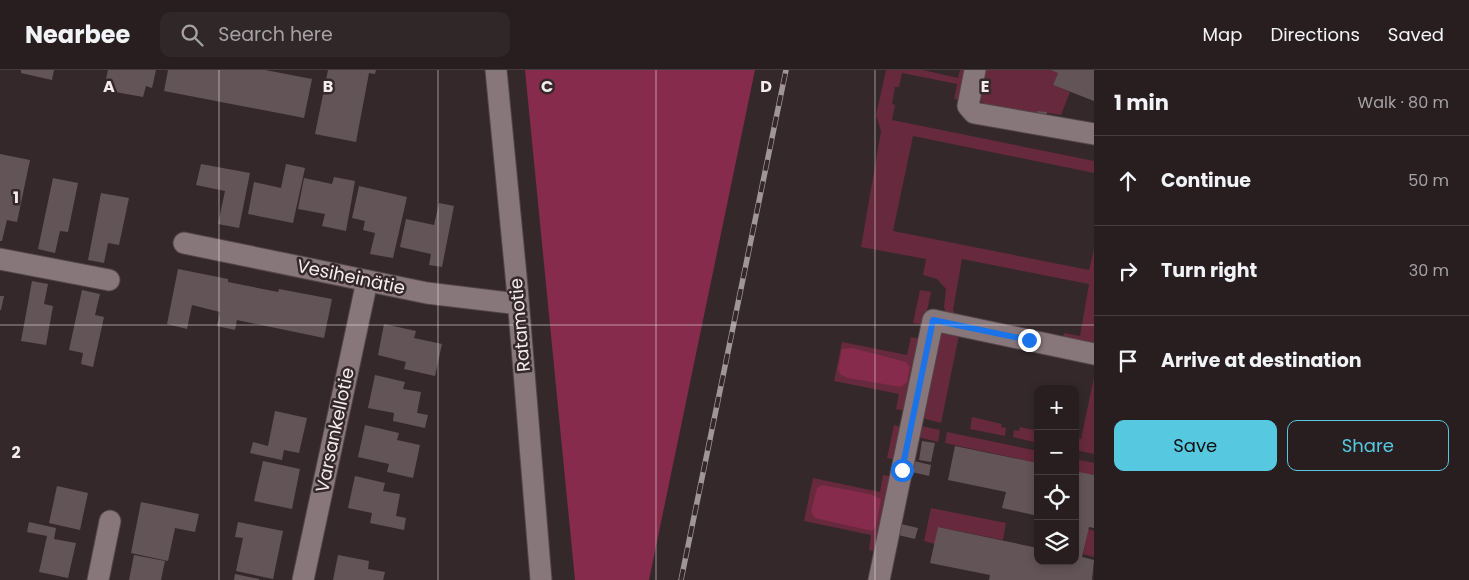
<!DOCTYPE html>
<meta charset="utf-8">
<style>
body{margin:0;font-family:Poppins,sans-serif;background:#302729;color:#f1f3f6}
.controls{position:absolute;right:15px;bottom:15px;display:grid;overflow:hidden;border-radius:10px;box-shadow:0 2px 8px #0003}
.controls button{width:45px;height:45px;display:grid;place-items:center;padding:0;border:0;border-bottom:1px solid #443c3e;background:#281e20;color:#f1f3f6;font:25px sans-serif}
.stop{position:absolute;width:15px;height:15px;margin:-11px;border:4px solid #1a73e8;border-radius:50%;background:#fff}
.stop.end{background:#1a73e8;border-color:#fff;box-shadow:0 1px 5px #0008}
.list{margin:0;padding:0;list-style:none}
h2{display:flex;justify-content:space-between;align-items:center;height:65px;margin:0;padding:0 20px;font-size:21px}
h2 small{font-size:16px;font-weight:400;color:#a5a2a5}
.list li{display:grid;grid-template-columns:32px 1fr auto;gap:15px;align-items:center;box-sizing:border-box;height:90px;padding:0 20px;border-top:1px solid #443c3e}
.list b{display:block;font-size:19px;white-space:nowrap}
.list em{font-size:16px;font-style:normal;color:#a5a2a5}
.actions{display:flex;gap:10px;padding:15px 20px}
.actions a{flex:1;padding:11px 0;border:1px solid #56c9e1;border-radius:10px;text-align:center;font-size:18px;color:#56c9e1}
.actions .main{background:#56c9e1;color:#111}
.icon{flex:none;width:28px;height:28px;fill:none;stroke:currentColor;stroke-width:2;stroke-linecap:round;stroke-linejoin:round}
.map{position:relative;flex:none;width:1094px;height:510px;overflow:hidden}
header{display:flex;align-items:center;gap:30px;box-sizing:border-box;height:70px;padding:0 25px;background:#281e20;border-bottom:1px solid #443c3e}
header strong{font-size:24px}
nav{display:flex;gap:28px;margin-inline-start:auto;font-size:18px}
.search{width:350px;height:45px;background:#302729;display:flex;align-items:center;gap:12px;box-sizing:border-box;padding:0 18px;border-radius:10px;color:#a5a2a5;font-size:19px}
main{display:flex}
aside{flex:1;background:#281e20}
.map>svg:first-child{display:block}
.green{fill:#67293d}
.forest{fill:#862b4b}
.building{fill:#635457}
.lines{fill:none;stroke-linecap:round;stroke-linejoin:round}
.minor-casing{stroke:#514648;stroke-width:23}
.minor{stroke:#87767a;stroke-width:21}
.rail-casing{stroke:#a09597;stroke-width:5.5}
.rail{stroke:#35282b;stroke-width:4;stroke-dasharray:11;stroke-linecap:butt}
.route{stroke:#1a73e8;stroke-width:6}
.grid{fill:none;stroke:#f5ecee;stroke-width:1;stroke-opacity:0.55}
.labels{text-anchor:middle;stroke-width:5;stroke-linejoin:round;paint-order:stroke}
.street-label{font-size:18px;fill:#f5ecee;stroke:#35282b}
.grid-label{font-size:16px;text-anchor:middle;font-weight:bold;fill:#f5ecee;stroke:#35282b;stroke-width:5;stroke-linejoin:round;paint-order:stroke}
</style>
<header>
<strong>Nearbee</strong>
<div class="search"><svg class="icon" aria-label="search" viewBox="0 0 24 24"><circle cx="10" cy="10" r="6"/><path d="M15 15l6 6"/></svg>Search here</div>
<nav><a>Map</a><a>Directions</a><a>Saved</a></nav>
</header>
<main>
<div class="map">
<svg width="1094" height="510" viewBox="0 0 1094 510">
<rect width="100%" height="100%" fill="#35282b"/>
<g class="green">
<path d="M886,0H923L958,8L960,0H968L961,30L954,29L957,14L902,3L899,17H895L892,34L895,35L892,50L1094,91V103L913,66L893,161L1089,200L1094,179V276L1063,270L1064,263L1080,266L1089,214L962,189L953,240L955,244L946,243L944,237L946,219L937,209L923,205L926,189L861,177L881,61L876,45Z"/>
<path d="M982,0H1054L1058,3L1053,15L1070,22L1061,45L1037,41L1035,45L985,35L979,29Z"/>
<path d="M920,220L931,222L924,255L913,253Z"/>
<path d="M940,261L959,265L941,353L922,348Z"/>
<path d="M911,267L922,269L907,341L896,339L899,324L834,311L842,272L907,285Z"/>
<path d="M1094,307V384L1075,380V369H1081Z"/>
<path d="M972,347L1002,354L1001,357L1006,358L1005,366L970,359Z"/>
<path d="M894,355L904,358L897,390L887,388Z"/>
<path d="M921,356L940,360L938,372L918,367Z"/>
<path d="M1020,357L1038,361V373L1013,367L1014,360L1019,361Z"/>
<path d="M947,362L1038,381V393L945,373Z"/>
<path d="M1075,389L1094,393V405L1075,401Z"/>
<path d="M883,405L893,407L877,482L869,480L871,465L804,451L813,408L880,422Z"/>
<path d="M931,438L1006,453L1003,470L938,457L935,474L924,471Z"/>
<path d="M1088,459L1094,461V487L1083,484Z"/>
</g>
<g class="forest">
<path d="M525,0H755L649,510H575Z"/>
<path d="M852,278L906,292L910,297L907,312L901,317L848,308L841,305L838,299L842,279Z"/>
<path d="M822,415L870,424L881,429L876,456L872,461L815,448L811,442L817,418Z"/>
</g>
<g class="building">
<path d="M21,0H54L52,10L21,3Z"/>
<path d="M108,0H156L152,18L146,16L143,27L110,21L112,11L106,9Z"/>
<path d="M168,0H265L312,9L304,48L164,21Z"/>
<path d="M328,0H376L375,4L369,3L356,72L315,64Z"/>
<path d="M1051,0H1094V31L1053,15L1058,3Z"/>
<path d="M1037,41L1047,42L1046,49L1036,47Z"/>
<path d="M0,84L30,90L17,152L7,150L2,171H0Z"/>
<path d="M201,94L250,103L239,158L218,154L225,121L196,115Z"/>
<path d="M286,94L305,98L293,153L248,144L254,112L281,118Z"/>
<path d="M334,107L355,111L346,161L322,156L325,144L298,139L304,108L332,114Z"/>
<path d="M53,108L78,113L68,162L60,161L55,183L38,179Z"/>
<path d="M359,116L407,127L393,188L370,184L375,163L363,160L365,151L352,148Z"/>
<path d="M101,123L129,128L119,175L108,173L104,193L88,190Z"/>
<path d="M439,133L454,136L442,197L429,195L431,184L400,177L406,149L434,155Z"/>
<path d="M178,199L228,209V212L278,222L279,219L332,229L324,268L237,250L235,260L217,256L220,242L192,235L187,259L167,254Z"/>
<path d="M32,211L48,214L44,234L53,236L46,275L21,271Z"/>
<path d="M82,220L100,224L95,245L104,247L93,297L81,294L83,283L69,280Z"/>
<path d="M0,226H4L1,240H0Z"/>
<path d="M384,254L416,261L414,268L442,274L435,306L404,299L406,292L378,285Z"/>
<path d="M375,305L405,312L403,319L421,322L417,343L428,345L425,358L393,351L394,343L368,338Z"/>
<path d="M275,341L307,348L299,383L284,380L282,390L250,383L253,372L268,376Z"/>
<path d="M365,355L399,363L397,370L420,375L413,408L387,402L389,394L358,387Z"/>
<path d="M922,371L935,373L931,392L919,390Z"/>
<path d="M955,376L1038,393V446L1002,438L1006,422L948,410Z"/>
<path d="M263,391L300,399L292,439L254,431Z"/>
<path d="M914,391L931,395L929,406L912,402Z"/>
<path d="M1075,401L1094,405V458L1089,457L1082,487L1094,490L1092,510H989L990,505L930,493L938,457L1038,478V491H1075Z"/>
<path d="M355,406L385,413L383,421L400,424L396,446L406,448L404,460L370,453L372,443L348,438Z"/>
<path d="M57,416L88,423L80,460L49,453Z"/>
<path d="M141,432L199,444L195,462L175,458L168,491L131,483Z"/>
<path d="M29,452L56,458L54,469L76,473L68,508L39,502L47,466L27,462Z"/>
<path d="M238,452L283,461L273,509L236,501L243,468L235,467Z"/>
<path d="M901,454L918,458L915,469L898,465Z"/>
<path d="M134,485L165,491L161,510H129Z"/>
<path d="M338,485L369,491L368,499L385,502L383,510H333Z"/>
<path d="M235,504L259,509V510H234Z"/>
</g>
<g class="lines">
<g class="minor-casing">
<g id="minor">
<path d="M496,0L517,216L541,510"/>
<path d="M975,0L968,36L974,43L1094,64"/>
<path d="M184,173L427,223L518,234"/>
<path d="M0,189L109,210"/>
<path d="M98,510L110,451"/>
<path d="M303,510L367,211"/>
<path d="M879,510L933,250L1094,284"/>
</g>
</g>
<use href="#minor" class="minor"/>
<g class="rail-casing">
<path id="rail" d="M681,510L786,0"/>
</g>
<use href="#rail" class="rail"/>
</g>
<g class="lines">
<path class="route" d="M902,400L933,250L1029,270"/>
</g>
<path class="grid" d="M219,0V510M438,0V510M656,0V510M875,0V510M0,255H1094"/>
<g class="labels">
<g class="street-label">
<text transform="translate(351 207) rotate(12)" y="6">Vesiheinätie</text>
<text transform="translate(520 255) rotate(-95)" y="6">Ratamotie</text>
<text transform="translate(335 360) rotate(-78)" y="6">Varsankellotie</text>
</g>
</g>
<g class="grid-label">
<text x="109" y="22">A</text>
<text x="328" y="22">B</text>
<text x="547" y="22">C</text>
<text x="766" y="22">D</text>
<text x="985" y="22">E</text>
<text x="16" y="133">1</text>
<text x="16" y="388">2</text>
</g>
</svg>
<div class="controls">
<button>+</button>
<button>−</button>
<button><svg class="icon" aria-label="locate" viewBox="0 0 24 24"><circle cx="12" cy="12" r="6"/><path d="M12 2v4M12 18v4M2 12h4M18 12h4"/></svg></button>
<button><svg class="icon" aria-label="layers" viewBox="0 0 24 24"><path d="M12 4l9 5-9 5-9-5zM3 14l9 5 9-5"/></svg></button>
</div>
<div class="stop" style="left:902px;top:400px"></div>
<div class="stop end" style="left:1029px;top:270px"></div>
</div>
<aside>
<h2>1 min<small>Walk · 80 m</small></h2>
<ul class="list">
<li><svg class="icon" aria-label="ahead" viewBox="0 0 24 24"><path d="M12 20V5M6 11l6-6 6 6"/></svg><div><b>Continue</b></div><em>50 m</em></li>
<li><svg class="icon" aria-label="right" viewBox="0 0 24 24"><path d="M7 20v-9h11M14 6l5 5-5 5"/></svg><div><b>Turn right</b></div><em>30 m</em></li>
<li><svg class="icon" aria-label="arrive" viewBox="0 0 24 24"><path d="M6 21V4h12l-3 4 3 4H6"/></svg><div><b>Arrive at destination</b></div></li>
</ul>
<div class="actions"><a class="main">Save</a><a>Share</a></div>
</aside>
</main>
